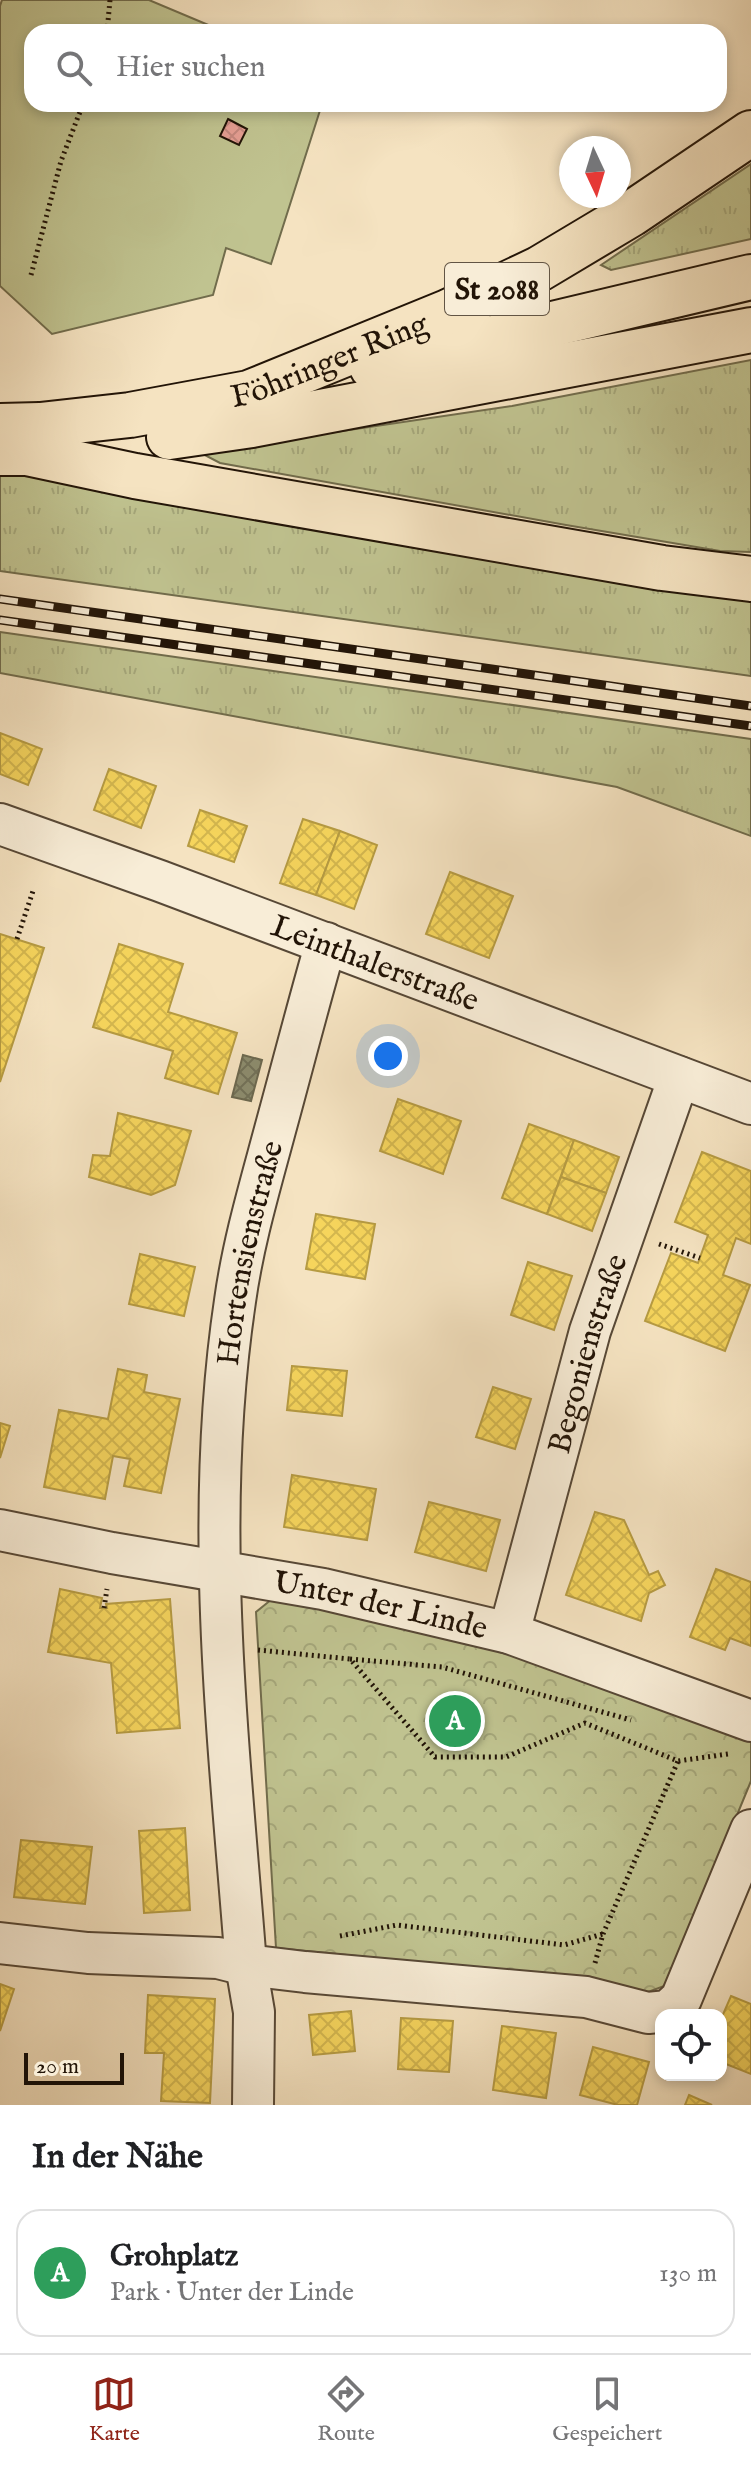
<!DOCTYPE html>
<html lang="de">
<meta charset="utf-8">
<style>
body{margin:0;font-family:"IM FELL English",serif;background:#f2f2f2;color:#202124}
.controls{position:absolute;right:24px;bottom:24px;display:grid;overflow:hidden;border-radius:16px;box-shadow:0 4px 12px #0003}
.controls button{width:72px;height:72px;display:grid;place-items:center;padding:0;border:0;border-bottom:2px solid #e0e0e0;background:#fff;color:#202124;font:40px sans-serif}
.compass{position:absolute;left:559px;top:136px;width:72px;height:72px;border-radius:50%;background:#fff;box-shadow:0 4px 12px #0003;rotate:176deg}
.scale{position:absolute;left:24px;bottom:20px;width:100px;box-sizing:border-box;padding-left:8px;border:4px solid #221407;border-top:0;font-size:22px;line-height:28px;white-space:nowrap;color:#221407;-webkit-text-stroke:6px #f8edd7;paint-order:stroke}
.you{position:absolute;left:388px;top:1056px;width:28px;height:28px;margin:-20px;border:6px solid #fff;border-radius:50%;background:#1a73e8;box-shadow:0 0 0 12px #1a73e833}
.badge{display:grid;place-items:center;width:52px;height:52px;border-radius:50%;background:#8f2418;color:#fff;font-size:26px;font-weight:700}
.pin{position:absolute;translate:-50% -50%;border:4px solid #fff;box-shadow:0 2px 8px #0006}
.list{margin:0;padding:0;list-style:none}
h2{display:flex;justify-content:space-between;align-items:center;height:104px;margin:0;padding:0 32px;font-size:34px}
h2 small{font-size:26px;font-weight:400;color:#757577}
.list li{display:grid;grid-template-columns:52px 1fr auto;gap:24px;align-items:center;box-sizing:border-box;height:128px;margin:0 16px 16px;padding:0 16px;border:2px solid #e0e0e0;border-radius:24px}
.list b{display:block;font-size:30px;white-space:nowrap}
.list p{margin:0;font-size:26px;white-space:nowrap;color:#757577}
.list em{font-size:26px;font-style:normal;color:#757577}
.icon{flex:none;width:44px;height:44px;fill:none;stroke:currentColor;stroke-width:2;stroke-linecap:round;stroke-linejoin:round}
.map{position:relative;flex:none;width:751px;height:2105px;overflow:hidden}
.search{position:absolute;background:#fff;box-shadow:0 4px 12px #0003;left:24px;right:24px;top:24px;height:88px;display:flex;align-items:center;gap:20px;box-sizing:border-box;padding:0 28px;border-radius:24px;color:#757577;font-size:30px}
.sheet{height:248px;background:#fff}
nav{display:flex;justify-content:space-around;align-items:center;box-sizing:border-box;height:112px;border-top:2px solid #e0e0e0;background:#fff;font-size:22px;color:#757577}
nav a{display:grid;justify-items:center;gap:4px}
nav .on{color:#8f2418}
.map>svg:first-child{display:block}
.grass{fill:url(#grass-tufts);stroke:#716c4c;stroke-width:2}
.park{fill:url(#park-crowns);stroke:#716c4c;stroke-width:2}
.garden{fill:#c0c390;stroke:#716c4c;stroke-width:2}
.homes{fill:url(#homes-cross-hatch);stroke:#b69b42;stroke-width:2}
.industry{fill:url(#industry-cross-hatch);stroke:#6c684f;stroke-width:2}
.building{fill:url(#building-cross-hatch);stroke:#221407;stroke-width:2}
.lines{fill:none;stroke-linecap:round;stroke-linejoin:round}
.minor-casing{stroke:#574836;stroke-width:44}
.highway-casing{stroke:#221407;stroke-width:48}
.path{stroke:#221407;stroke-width:5;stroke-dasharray:2 4;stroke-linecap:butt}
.minor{stroke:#f8edd7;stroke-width:40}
.highway{stroke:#f5e3c1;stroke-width:44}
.rail-casing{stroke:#221407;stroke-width:9}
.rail{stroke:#f8edd7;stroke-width:6;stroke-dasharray:18;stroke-linecap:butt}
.labels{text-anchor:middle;stroke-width:8;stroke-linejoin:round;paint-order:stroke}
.shield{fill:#f8edd7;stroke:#625545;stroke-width:2}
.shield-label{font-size:30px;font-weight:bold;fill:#221407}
.street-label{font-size:32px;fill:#221407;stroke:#f8edd7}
</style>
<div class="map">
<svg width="751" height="2105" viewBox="0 0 751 2105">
<defs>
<pattern id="grass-tufts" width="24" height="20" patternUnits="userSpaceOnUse" patternTransform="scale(2)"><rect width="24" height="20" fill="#c0c390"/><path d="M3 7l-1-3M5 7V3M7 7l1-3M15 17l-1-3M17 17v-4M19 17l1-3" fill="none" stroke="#a5a77b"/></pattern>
<pattern id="park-crowns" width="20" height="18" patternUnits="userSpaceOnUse" patternTransform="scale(2)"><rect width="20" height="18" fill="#c0c390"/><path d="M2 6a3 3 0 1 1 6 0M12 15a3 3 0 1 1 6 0" fill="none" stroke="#a5a77b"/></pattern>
<pattern id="homes-cross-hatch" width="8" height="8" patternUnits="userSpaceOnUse" patternTransform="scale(2)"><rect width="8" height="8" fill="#f6d55c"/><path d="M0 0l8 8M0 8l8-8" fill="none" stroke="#d3b64e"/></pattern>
<pattern id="industry-cross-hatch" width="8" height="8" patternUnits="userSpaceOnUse" patternTransform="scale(2)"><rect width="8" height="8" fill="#8c8c6e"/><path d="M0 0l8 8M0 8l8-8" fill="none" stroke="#727158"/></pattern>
<pattern id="building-cross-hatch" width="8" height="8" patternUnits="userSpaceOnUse" patternTransform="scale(2)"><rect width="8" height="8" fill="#e59e93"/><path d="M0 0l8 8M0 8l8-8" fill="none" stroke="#c4877d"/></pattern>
</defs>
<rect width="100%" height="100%" fill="#f5e3c1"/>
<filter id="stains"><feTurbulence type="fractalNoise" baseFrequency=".0025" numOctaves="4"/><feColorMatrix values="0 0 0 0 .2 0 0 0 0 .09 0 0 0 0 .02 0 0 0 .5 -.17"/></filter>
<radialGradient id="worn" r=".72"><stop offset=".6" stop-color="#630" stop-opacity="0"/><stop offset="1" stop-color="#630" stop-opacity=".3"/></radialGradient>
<g class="grass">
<path d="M751,164V239L611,270L601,265Z"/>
<path d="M751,360V552L720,551L566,525L220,463L199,452L512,406Z"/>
<path d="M0,473L35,476L751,594V676L0,571Z"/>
<path d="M0,632L751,739V836L617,787L0,673Z"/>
</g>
<path class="park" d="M272,1599L410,1626L540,1662L751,1735V1781L667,1985L648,1992L531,1973L276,1948L256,1612Z"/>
<path class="garden" d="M2,0H149L225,32H32V104H322L271,264L226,248L213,295L52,334L0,286V6Z"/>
<g class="homes">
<path d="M0,733L42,749L28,785L0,774Z"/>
<path d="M109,769L156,786L141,828L94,810Z"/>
<path d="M200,810L247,826L234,862L188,846Z"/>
<path d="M303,819L340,831L316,895L280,883Z"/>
<path d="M340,831L377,845L354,909L316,895Z"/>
<path d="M450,872L513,896L489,958L426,934Z"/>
<path d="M0,934L44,948L0,1082Z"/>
<path d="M119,944L183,964L168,1012L237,1033L218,1094L165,1078L173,1051L93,1027Z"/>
<path d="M398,1099L461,1121L443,1174L380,1151Z"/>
<path d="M118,1113L191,1131L175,1185L151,1195L89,1177L93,1155L110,1156Z"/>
<path d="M529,1124L574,1140L547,1214L502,1198Z"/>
<path d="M574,1140L619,1157L606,1193L561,1177Z"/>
<path d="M702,1152L751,1171V1244L736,1238L723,1275L750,1285L725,1351L645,1321L671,1253L698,1263L708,1235L675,1222Z"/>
<path d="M561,1177L606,1193L592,1231L547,1214Z"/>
<path d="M316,1214L375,1224L365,1279L306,1269Z"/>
<path d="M140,1254L195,1267L184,1316L129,1304Z"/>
<path d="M528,1262L572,1276L554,1330L511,1315Z"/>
<path d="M292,1366L347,1371L342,1416L287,1410Z"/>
<path d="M118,1369L147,1375L144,1392L180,1399L161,1493L124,1486L130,1459L113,1456L105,1499L44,1487L59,1410L108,1419Z"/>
<path d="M493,1387L531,1399L515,1449L476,1437Z"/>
<path d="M0,1423L10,1426L0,1458Z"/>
<path d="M292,1475L376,1489L367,1540L284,1527Z"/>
<path d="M429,1502L500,1520L486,1571L415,1552Z"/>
<path d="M595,1512L624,1520L649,1575L658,1571L665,1585L649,1593L641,1621L566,1595Z"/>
<path d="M716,1569L751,1582V1646L730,1638L725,1650L690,1637Z"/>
<path d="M60,1589L102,1598L100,1608H107L106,1604L170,1599L180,1728L117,1733L111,1663L48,1652Z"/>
<path d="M185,1828L190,1910L144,1913L139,1831Z"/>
<path d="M21,1840L92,1847L85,1904L14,1897Z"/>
<path d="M0,1984L14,1989L0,2031Z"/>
<path d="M148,1995L215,1999L210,2103L161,2101L164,2053H145Z"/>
<path d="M731,1996L751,2004V2074L721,2062V2019Z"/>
<path d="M351,2011L355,2051L313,2055L309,2015Z"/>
<path d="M401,2018L453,2021L449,2072L398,2069Z"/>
<path d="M502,2026L556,2033L546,2098L493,2090Z"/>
<path d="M593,2047L649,2062L637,2105H618L580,2095Z"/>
<path d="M689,2095L712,2105H685Z"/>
</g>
<path class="industry" d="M243,1055L262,1060L251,1101L232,1097Z"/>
<path class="building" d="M228,119L247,129L239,145L220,136Z"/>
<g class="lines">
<g class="minor-casing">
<g id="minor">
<path id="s1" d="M0,824L160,881L751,1104"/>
<path id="s2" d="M0,1530L112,1553L323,1589L509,1633L751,1721"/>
<path id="s3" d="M509,1633L590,1331L679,1077"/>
<path d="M0,1943L88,1953L218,1958L246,1965L305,1972L586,1997L648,2013L668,2011L681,1999L751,1830"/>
<path id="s4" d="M253,2105L254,2012L246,1965C229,1744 202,1521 235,1301C243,1243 260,1186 275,1130C292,1068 308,1005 326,943"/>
</g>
</g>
<g class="highway-casing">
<g id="highway">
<path d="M372,367L751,277"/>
<path id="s5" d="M0,426L40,425L130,415L249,393L448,312L539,269L631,214L751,133"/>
<path d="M169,437L252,425L751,330"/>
<path d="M0,453H27L135,476L662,568L751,579"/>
</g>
</g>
<g class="path">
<path d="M107,32L110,0"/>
<path d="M31,275L61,161L83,104"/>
<path d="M17,939L34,888"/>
<path d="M659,1244L700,1258"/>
<path d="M104,1608L107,1589"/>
<path d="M258,1650L350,1659L435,1757H506L585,1723L678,1761L728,1754"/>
<path d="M350,1659L442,1667L631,1720"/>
<path d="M340,1936L397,1925L564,1945L603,1934"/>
<path d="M595,1963L603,1934L678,1761"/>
</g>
<use href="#minor" class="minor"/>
<use href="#highway" class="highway"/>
<g class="rail-casing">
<g id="rail">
<path d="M0,599L751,706"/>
<path d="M0,620L751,726"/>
</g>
</g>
<use href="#rail" class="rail"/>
</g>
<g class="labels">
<rect class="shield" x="445" y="263" width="104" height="52" rx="6"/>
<g class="shield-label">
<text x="497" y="299">St 2088</text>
</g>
<g class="street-label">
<text dy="11" stroke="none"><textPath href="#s5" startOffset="338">Föhringer Ring</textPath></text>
<text dy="11" stroke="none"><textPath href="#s1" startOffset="400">Leinthalerstraße</textPath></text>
<text dy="11" stroke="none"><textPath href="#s4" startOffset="856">Hortensienstraße</textPath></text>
<text dy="11" stroke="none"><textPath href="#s3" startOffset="290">Begonienstraße</textPath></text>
<text dy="11" stroke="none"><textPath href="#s2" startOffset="388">Unter der Linde</textPath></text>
</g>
</g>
<rect width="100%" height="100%" filter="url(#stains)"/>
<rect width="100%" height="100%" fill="url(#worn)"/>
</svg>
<div class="controls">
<button><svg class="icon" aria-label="locate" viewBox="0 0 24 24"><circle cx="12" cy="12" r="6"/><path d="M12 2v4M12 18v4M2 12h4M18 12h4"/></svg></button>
</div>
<svg class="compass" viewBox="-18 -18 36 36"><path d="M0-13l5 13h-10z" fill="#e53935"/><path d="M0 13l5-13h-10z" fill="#757577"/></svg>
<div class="scale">20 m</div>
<div class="you"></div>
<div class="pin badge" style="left:455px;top:1721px;background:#2e9e5b">A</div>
<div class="search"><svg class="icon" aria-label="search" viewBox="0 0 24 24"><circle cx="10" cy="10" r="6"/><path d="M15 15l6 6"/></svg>Hier suchen</div>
</div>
<section class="sheet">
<h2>In der Nähe<small></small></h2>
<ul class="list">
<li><span class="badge" style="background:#2e9e5b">A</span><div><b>Grohplatz</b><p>Park · Unter der Linde</p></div><em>130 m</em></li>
</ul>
</section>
<nav>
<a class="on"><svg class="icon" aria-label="map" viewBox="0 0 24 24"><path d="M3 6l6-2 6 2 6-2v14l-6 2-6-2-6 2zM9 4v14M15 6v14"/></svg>Karte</a>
<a><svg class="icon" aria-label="directions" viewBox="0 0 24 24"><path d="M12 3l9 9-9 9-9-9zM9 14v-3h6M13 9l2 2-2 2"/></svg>Route</a>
<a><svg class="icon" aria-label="saved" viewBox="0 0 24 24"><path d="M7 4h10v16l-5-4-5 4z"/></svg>Gespeichert</a>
</nav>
